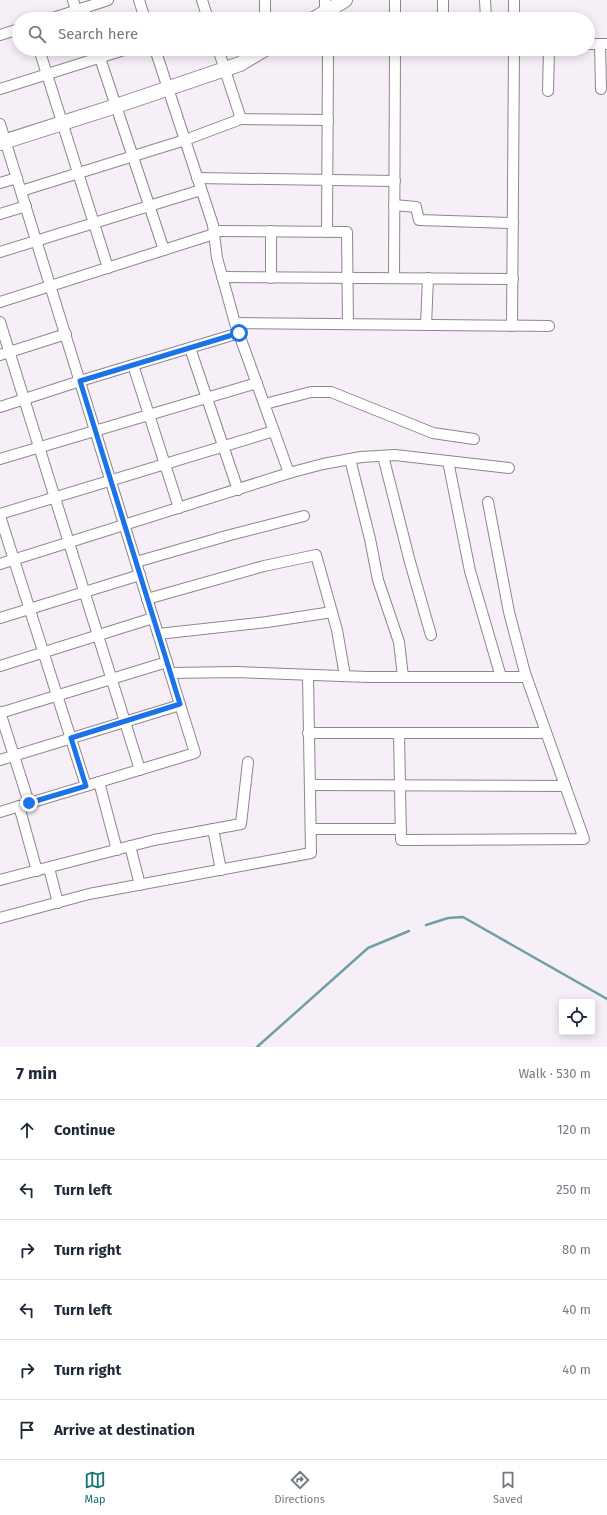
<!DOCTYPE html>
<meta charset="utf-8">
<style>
body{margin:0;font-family:"Fira Sans",sans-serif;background:#f2f2f3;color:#1f2937}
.controls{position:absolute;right:12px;bottom:12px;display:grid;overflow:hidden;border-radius:4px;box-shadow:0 2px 10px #0003}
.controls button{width:36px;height:36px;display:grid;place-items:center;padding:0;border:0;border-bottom:1px solid #e0e1e3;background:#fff;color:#1f2937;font:20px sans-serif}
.stop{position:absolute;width:12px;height:12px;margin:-9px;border:3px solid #1a73e8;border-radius:50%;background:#fff}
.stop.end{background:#1a73e8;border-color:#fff;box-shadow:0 1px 4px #0008}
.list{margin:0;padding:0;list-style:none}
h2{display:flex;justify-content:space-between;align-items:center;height:52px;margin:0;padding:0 16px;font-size:17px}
h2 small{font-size:13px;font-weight:400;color:#747a83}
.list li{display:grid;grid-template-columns:26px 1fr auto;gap:12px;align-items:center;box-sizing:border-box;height:60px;padding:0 16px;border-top:1px solid #e0e1e3}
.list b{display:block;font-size:15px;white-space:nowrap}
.list em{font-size:13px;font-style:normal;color:#747a83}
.icon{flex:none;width:22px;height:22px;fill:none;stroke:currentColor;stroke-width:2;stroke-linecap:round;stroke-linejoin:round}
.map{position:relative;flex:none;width:607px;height:1047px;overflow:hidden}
.search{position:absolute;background:#fff;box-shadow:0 2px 10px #0003;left:12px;right:12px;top:12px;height:44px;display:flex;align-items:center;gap:10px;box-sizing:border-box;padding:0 14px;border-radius:22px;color:#747a83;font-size:15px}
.sheet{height:412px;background:#fff}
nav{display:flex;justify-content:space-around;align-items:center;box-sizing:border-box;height:56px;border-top:1px solid #e0e1e3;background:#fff;font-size:11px;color:#747a83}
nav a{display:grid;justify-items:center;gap:2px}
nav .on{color:#0f766e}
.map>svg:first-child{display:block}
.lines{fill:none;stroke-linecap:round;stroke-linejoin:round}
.stream{stroke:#709fa7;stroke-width:2.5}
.street-casing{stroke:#8e868e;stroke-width:12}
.secondary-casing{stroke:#8e868e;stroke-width:16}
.street{stroke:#fff;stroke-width:10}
.secondary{stroke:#fff;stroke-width:14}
.route{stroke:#1a73e8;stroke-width:5}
</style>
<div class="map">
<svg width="607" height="1047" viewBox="0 0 607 1047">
<rect width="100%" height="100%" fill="#f7eff8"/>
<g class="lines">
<g class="stream">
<path d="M426,925L448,918L463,917L607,999"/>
<path d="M257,1047L368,948L409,931"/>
</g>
<g class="street-casing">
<g id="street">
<path d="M73,0L76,10"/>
<path d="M139,0L145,19"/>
<path d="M202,0L208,19"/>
<path d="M265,0V19"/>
<path d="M325,0V12"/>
<path d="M485,0L486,19"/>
<path d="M83,8L87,19"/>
<path d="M50,19L108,0"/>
<path d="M395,19V0"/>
<path d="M443,19V0"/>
<path d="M514,19V0"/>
<path d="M0,35L19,29"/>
<path d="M588,44H607"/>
<path d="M600,44L601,89"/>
<path d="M39,49L108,268"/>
<path d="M97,49L164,250"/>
<path d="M155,49L213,225L217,258L235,323L289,473"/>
<path d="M218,49L241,119L328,120"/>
<path d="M326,49L328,53L327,232"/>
<path d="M0,89L127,49"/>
<path d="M548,91L549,49"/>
<path d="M0,124L195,753L0,812"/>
<path d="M197,178L395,181"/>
<path d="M0,183L17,178"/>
<path d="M21,191L185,140L241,119"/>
<path d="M394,205L416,207L419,220L513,223"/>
<path d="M0,214L26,206"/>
<path d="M214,231L347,232L348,324"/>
<path d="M271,231V278"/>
<path d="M0,252L201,190"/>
<path d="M222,277L513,279"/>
<path d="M394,278L395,49"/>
<path d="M0,302L214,234"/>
<path d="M0,322L140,770"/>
<path d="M235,323L549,326"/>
<path d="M426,325L428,278"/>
<path d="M512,326L514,49"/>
<path d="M190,348L238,490"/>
<path d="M0,355L66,334"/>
<path d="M133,365L179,508"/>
<path d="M265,404L311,392H331L433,433L474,439"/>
<path d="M0,407L80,381L239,333"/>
<path d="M383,456L410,562L431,635"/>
<path d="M0,459L257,383"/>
<path d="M350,459L370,539L378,580L399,642L403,677"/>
<path d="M448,461L470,571L501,677"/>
<path d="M0,514L274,431"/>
<path d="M0,516L86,786"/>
<path d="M136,562L230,535L304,516"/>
<path d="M0,564L289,473L323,464L361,457L395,455L509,468"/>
<path d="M147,599L264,566L316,555L337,630L345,676"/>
<path d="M0,618L140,575"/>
<path d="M158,634L267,622L332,612"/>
<path d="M0,666L153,618"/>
<path d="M170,673L235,672L368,677H526"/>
<path d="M0,712L29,803"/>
<path d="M0,713L167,662"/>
<path d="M308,733H546"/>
<path d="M399,733L401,840L584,839L525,673L509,612L488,502"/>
<path d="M0,760L180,705"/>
<path d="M99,782L117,850"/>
<path d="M310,785L565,786"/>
<path d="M19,806L37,871"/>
<path d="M213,829L221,870"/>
<path d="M311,829H401"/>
<path d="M130,846L140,885"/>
<path d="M49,868L58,903"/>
<path d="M0,880L154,840L241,824L248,762"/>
<path d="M0,918L89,894L311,853L308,675"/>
</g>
</g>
<g class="secondary-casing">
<g id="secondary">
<path d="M314,19L345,0"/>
<path d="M0,143L116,106L240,64L265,49"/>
</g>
</g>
<use href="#street" class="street"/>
<use href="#secondary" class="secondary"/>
</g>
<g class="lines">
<path class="route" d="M29,803L86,786L71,738L180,704L80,381L239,333"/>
</g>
</svg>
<div class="controls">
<button><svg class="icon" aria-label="locate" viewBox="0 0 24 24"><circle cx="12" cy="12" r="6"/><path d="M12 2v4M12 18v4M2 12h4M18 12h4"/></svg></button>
</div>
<div class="stop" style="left:239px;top:333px"></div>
<div class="stop end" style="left:29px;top:803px"></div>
<div class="search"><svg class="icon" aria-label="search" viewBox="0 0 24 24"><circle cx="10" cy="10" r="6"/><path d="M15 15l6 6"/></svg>Search here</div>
</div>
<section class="sheet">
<h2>7 min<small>Walk · 530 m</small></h2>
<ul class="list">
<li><svg class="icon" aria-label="ahead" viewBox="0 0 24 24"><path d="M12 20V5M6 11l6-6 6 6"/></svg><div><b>Continue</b></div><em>120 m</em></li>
<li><svg class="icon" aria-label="left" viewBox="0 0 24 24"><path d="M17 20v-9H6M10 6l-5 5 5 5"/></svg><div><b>Turn left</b></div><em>250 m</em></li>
<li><svg class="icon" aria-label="right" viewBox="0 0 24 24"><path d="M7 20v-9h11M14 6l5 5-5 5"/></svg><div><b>Turn right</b></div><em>80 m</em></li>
<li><svg class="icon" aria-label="left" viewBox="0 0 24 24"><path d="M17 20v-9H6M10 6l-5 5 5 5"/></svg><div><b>Turn left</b></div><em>40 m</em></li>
<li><svg class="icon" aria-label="right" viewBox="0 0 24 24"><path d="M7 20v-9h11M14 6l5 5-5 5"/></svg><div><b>Turn right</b></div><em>40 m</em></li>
<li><svg class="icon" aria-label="arrive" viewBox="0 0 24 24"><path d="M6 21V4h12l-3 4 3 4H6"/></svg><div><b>Arrive at destination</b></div></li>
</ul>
</section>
<nav>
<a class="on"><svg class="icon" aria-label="map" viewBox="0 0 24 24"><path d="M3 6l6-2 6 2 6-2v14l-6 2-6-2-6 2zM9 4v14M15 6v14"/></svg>Map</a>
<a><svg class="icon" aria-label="directions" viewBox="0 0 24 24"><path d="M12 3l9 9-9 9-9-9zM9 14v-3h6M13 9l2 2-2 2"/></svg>Directions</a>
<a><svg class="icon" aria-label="saved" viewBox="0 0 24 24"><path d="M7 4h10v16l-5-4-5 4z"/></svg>Saved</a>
</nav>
